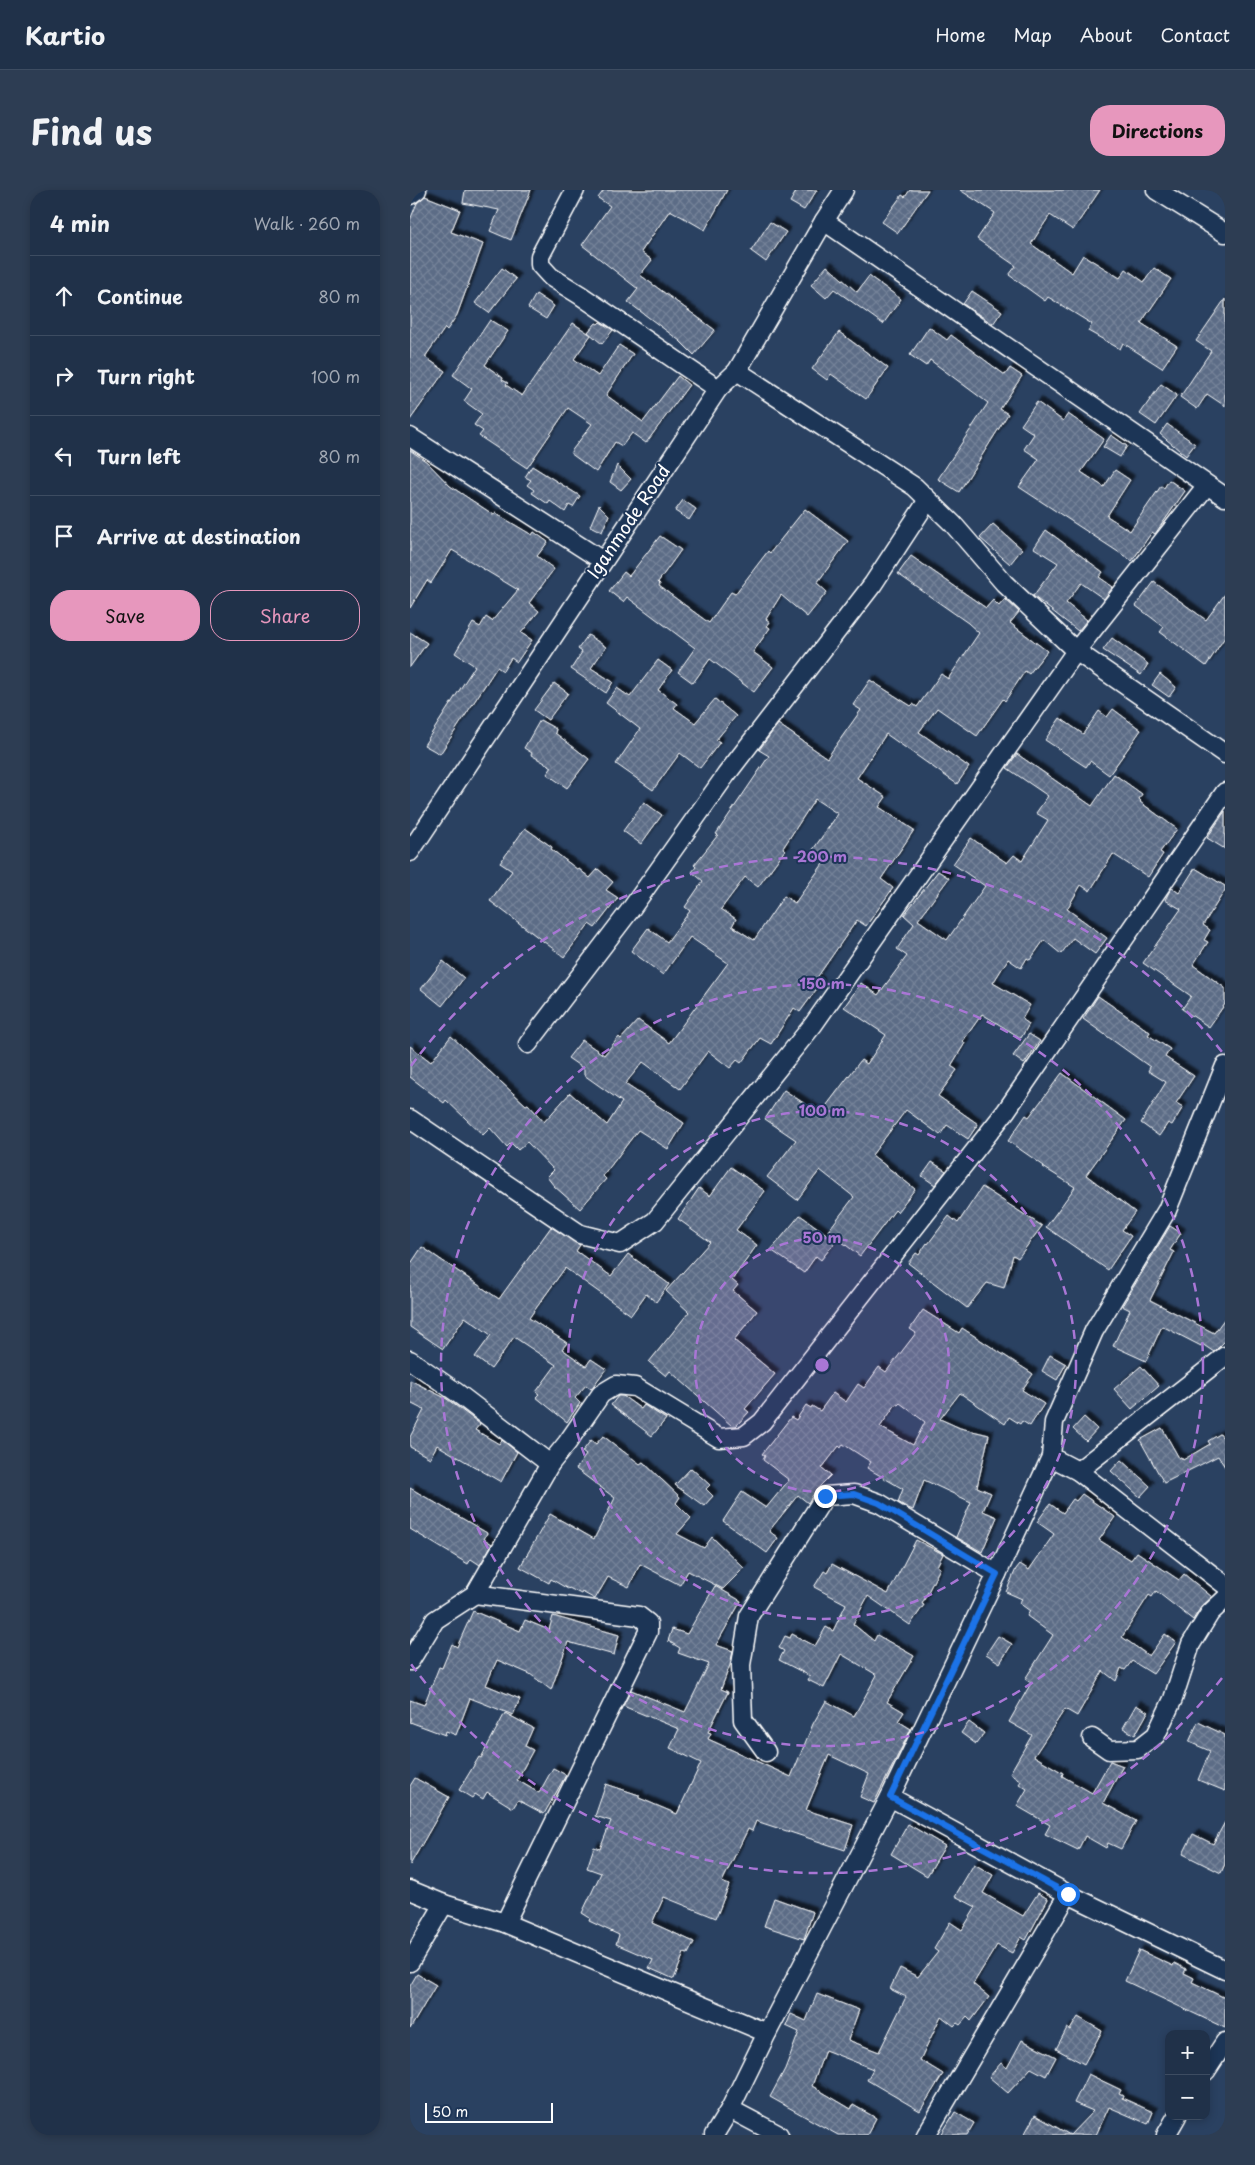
<!DOCTYPE html>
<meta charset="utf-8">
<style>
body{margin:0;font-family:"Playpen Sans",sans-serif;background:#2d3d53;color:#f1f3f6}
.controls{position:absolute;right:15px;bottom:15px;display:grid;overflow:hidden;border-radius:10px;box-shadow:0 2px 8px #0003}
.controls button{width:45px;height:45px;display:grid;place-items:center;padding:0;border:0;border-bottom:1px solid #3d4c61;background:#203149;color:#f1f3f6;font:25px sans-serif}
.scale{position:absolute;left:15px;bottom:12px;width:128px;box-sizing:border-box;padding-left:5px;border:2px solid #fff;border-top:0;font-size:14px;line-height:18px;white-space:nowrap;color:#fff;-webkit-text-stroke:4px #1d3557;paint-order:stroke}
.stop{position:absolute;width:15px;height:15px;margin:-11px;border:4px solid #1a73e8;border-radius:50%;background:#fff}
.stop.end{background:#1a73e8;border-color:#fff;box-shadow:0 1px 5px #0008}
.list{margin:0;padding:0;list-style:none}
h2{display:flex;justify-content:space-between;align-items:center;height:65px;margin:0;padding:0 20px;font-size:21px}
h2 small{font-size:16px;font-weight:400;color:#a2a9b4}
.list li{display:grid;grid-template-columns:32px 1fr auto;gap:15px;align-items:center;box-sizing:border-box;height:80px;padding:0 20px;border-top:1px solid #3d4c61}
.list b{display:block;font-size:19px;white-space:nowrap}
.list em{font-size:16px;font-style:normal;color:#a2a9b4}
.actions{display:flex;gap:10px;padding:15px 20px}
.actions a{flex:1;padding:11px 0;border:1px solid #e797bd;border-radius:20px;text-align:center;font-size:18px;color:#e797bd}
.actions .main{background:#e797bd;color:#111}
.icon{flex:none;width:28px;height:28px;fill:none;stroke:currentColor;stroke-width:2;stroke-linecap:round;stroke-linejoin:round}
.map{position:relative;flex:none;width:815px;height:1945px;overflow:hidden;border-radius:20px}
header{display:flex;align-items:center;gap:30px;box-sizing:border-box;height:70px;padding:0 25px;background:#203149;border-bottom:1px solid #3d4c61}
header strong{font-size:24px}
nav{display:flex;gap:28px;margin-inline-start:auto;font-size:18px}
.intro{display:flex;align-items:center;justify-content:space-between;box-sizing:border-box;height:120px;padding:0 30px}
h1{margin:0;font-size:35px}
.button{padding:12px 22px;border-radius:20px;background:#e797bd;color:#111;font-size:18px;font-weight:700}
main{display:flex;gap:30px;padding:0 30px}
aside{flex:1;background:#203149;border-radius:20px;box-shadow:0 2px 8px #0003}
.map>svg:first-child{display:block}
.building{fill:url(#building-cross-hatch);stroke:#fff;fill-rule:evenodd;filter:url(#shadow)}
.lines{fill:none;stroke-linecap:round;stroke-linejoin:round}
.minor-casing{stroke:#fff;stroke-width:21}
.minor{stroke:#1d3557;stroke-width:18}
.route{stroke:#1a73e8;stroke-width:6}
.ring{fill:none;stroke:#a976d5;stroke-width:2.5;stroke-dasharray:9 6}
.labels{text-anchor:middle;stroke-width:4;stroke-linejoin:round;paint-order:stroke}
.street-label{font-size:18px;fill:#fff;stroke:#1d3557}
.centre{fill:#a976d5;stroke:#1d3557;stroke-width:2.5}
.ring-label{font-size:15px;text-anchor:middle;font-weight:bold;fill:#a976d5;stroke:#1d3557;stroke-width:4;stroke-linejoin:round;paint-order:stroke}
</style>
<header>
<strong>Kartio</strong>
<nav><a>Home</a><a>Map</a><a>About</a><a>Contact</a></nav>
</header>
<div class="intro"><h1>Find us</h1><a class="button">Directions</a></div>
<main>
<aside>
<h2>4 min<small>Walk · 260 m</small></h2>
<ul class="list">
<li><svg class="icon" aria-label="ahead" viewBox="0 0 24 24"><path d="M12 20V5M6 11l6-6 6 6"/></svg><div><b>Continue</b></div><em>80 m</em></li>
<li><svg class="icon" aria-label="right" viewBox="0 0 24 24"><path d="M7 20v-9h11M14 6l5 5-5 5"/></svg><div><b>Turn right</b></div><em>100 m</em></li>
<li><svg class="icon" aria-label="left" viewBox="0 0 24 24"><path d="M17 20v-9H6M10 6l-5 5 5 5"/></svg><div><b>Turn left</b></div><em>80 m</em></li>
<li><svg class="icon" aria-label="arrive" viewBox="0 0 24 24"><path d="M6 21V4h12l-3 4 3 4H6"/></svg><div><b>Arrive at destination</b></div></li>
</ul>
<div class="actions"><a class="main">Save</a><a>Share</a></div>
</aside>
<div class="map">
<svg width="815" height="1945" viewBox="0 0 815 1945">
<defs>
<pattern id="building-cross-hatch" width="8" height="8" patternUnits="userSpaceOnUse" patternTransform="scale(1.25)"><rect width="8" height="8" fill="#5b6c86"/><path d="M0 0l8 8M0 8l8-8" fill="none" stroke="#748298"/></pattern>
<filter id="shadow"><feDropShadow dx="4.5" dy="-4.5" stdDeviation="1" flood-color="#0009"/></filter>
</defs>
<rect width="100%" height="100%" fill="#2a4161"/>
<filter id="ink" filterUnits="userSpaceOnUse"><feTurbulence type="fractalNoise" baseFrequency=".02" numOctaves="2"/><feDisplacementMap in="SourceGraphic" scale="10" xChannelSelector="R" yChannelSelector="G"/><feConvolveMatrix kernelMatrix="1 2 1 2 8 2 1 2 1" color-interpolation-filters="sRGB"/></filter>
<g filter="url(#ink)">
<g class="building">
<path d="M55,0H121L101,50L80,41L89,20L53,13Z"/>
<path d="M194,0H317L295,40L260,20L231,62L242,70L230,85L305,140L284,165L270,151L218,112L228,99L172,55L200,16L188,8Z"/>
<path d="M387,0H407L394,20L380,12Z"/>
<path d="M500,0H518L488,43L472,32L492,5L495,7Z"/>
<path d="M550,0H690L663,40L640,25L621,54L662,83L673,65L710,88L716,79L734,92L744,78L761,89L731,133L767,156L752,178L713,153L710,159L678,141L682,134L638,107L635,111L599,85L606,76L567,49L585,23Z"/>
<path d="M15,6L50,20L41,42L73,54L47,125L37,140L35,138L15,167L35,181L0,230V30L7,13Z"/>
<path d="M360,32L376,42L356,72L341,61Z"/>
<path d="M417,76L447,102L459,86L491,109L473,134L424,99L416,108L401,95Z"/>
<path d="M92,78L106,89L79,123L65,113Z"/>
<path d="M562,101L592,121L583,134L553,114Z"/>
<path d="M126,104L144,116L136,129L118,118Z"/>
<path d="M815,109V216L797,204L787,219L770,207L801,161L786,151Z"/>
<path d="M80,130L98,141L75,175L93,188L92,190L98,193L96,195L112,206L163,133L181,145L164,169L188,186L209,155L223,164L196,205L233,232L268,186L279,195L236,253L222,243L212,256L205,252L186,282L160,263L182,234L158,218L117,278L69,246L73,241L64,235L72,224L54,211L62,199L43,185Z"/>
<path d="M190,132L203,140L192,154L178,142L186,133L188,134Z"/>
<path d="M519,137L537,150L541,145L595,185L600,178L612,186L590,219L598,224L549,302L528,289L578,213L520,170L516,176L500,165Z"/>
<path d="M429,142L478,178L456,209L421,184L417,190L402,179Z"/>
<path d="M751,194L767,205L746,235L730,224Z"/>
<path d="M627,212L653,231L658,224L694,249L671,282L694,297L705,280L720,290L697,326L720,341L751,296L754,298L759,290L775,301L745,344L742,342L722,371L609,297L629,269L614,259L624,244L611,235Z"/>
<path d="M757,234L785,254L776,266L750,244Z"/>
<path d="M701,245L717,256L710,267L693,257Z"/>
<path d="M0,260L17,272L40,296L84,325L85,323L122,345L124,342L138,352L127,366L144,379L119,413L129,421L111,443L122,450L107,472L101,468L93,481L87,477L30,564L14,555L65,476L45,463L63,433L70,437L76,427L82,431L108,400L42,360L21,393L17,390L0,418Z"/>
<path d="M207,275L221,289L211,300L200,292Z"/>
<path d="M122,276L170,306L163,317L159,315L155,322L140,311L138,314L122,303L124,300L117,295L121,290L115,287Z"/>
<path d="M273,310L286,319L279,330L265,321Z"/>
<path d="M189,315L199,325L192,342L180,336Z"/>
<path d="M395,319L438,351L407,393L417,402L397,427L371,405L356,429L360,432L357,436L360,438L343,462L363,477L344,502L300,469L283,493L268,482L285,458L217,407L213,412L199,401L214,382L219,386L250,346L271,360L248,392L250,394L249,396L299,433L321,402L325,404L358,361L360,363Z"/>
<path d="M583,334L612,359L600,374L570,348Z"/>
<path d="M636,340L693,382L689,387L703,397L694,409L671,393L656,413L677,430L668,441L623,406L648,373L624,358Z"/>
<path d="M501,366L576,418L583,410L589,416L595,409L609,422L600,433L637,461L619,484L615,481L595,511L593,509L567,546L527,518L509,542L559,577L547,594L476,544L447,588L476,607L469,617L504,640L471,689L483,698L456,736L447,730L406,789L411,793L390,822L384,818L361,854L350,848L331,873L327,870L320,878L298,861L270,899L233,872L215,894L274,933L258,959L228,940L193,986L196,989L170,1019L144,996L137,987L144,980L117,952L108,960L101,953L97,957L80,938L73,945L36,910L34,913L0,887V856L21,872L41,846L116,915L118,914L134,932L160,903L197,935L212,912L174,885V879L158,868L172,850L194,865L209,847L211,849L228,830L259,853L318,773L280,747L253,785L221,761L238,738L257,752L280,721L275,717L293,691L282,682L286,677L284,675L308,645L306,644L359,566L349,560L368,534L417,568L451,520L443,515L460,490L501,516L503,514L507,517L531,484L538,489L569,443L558,433L488,384ZM405,609L428,624L402,661L415,671L385,713L374,706L344,750L322,736L326,729L311,719L335,687L348,697L375,660L373,658Z"/>
<path d="M744,392L796,430L815,404V447L796,476L750,442L754,437L726,416Z"/>
<path d="M0,442L17,453L0,477Z"/>
<path d="M178,445L196,457L181,478L203,492L196,503L161,479L172,462L168,459Z"/>
<path d="M702,448L738,474L731,485L693,460Z"/>
<path d="M248,470L262,480L248,500L267,514L264,518L285,533L305,509L326,526L306,550L310,552L290,578L270,563L243,600L206,574L230,539L196,513L207,498L220,507Z"/>
<path d="M750,484L766,497L759,507L742,495Z"/>
<path d="M144,493L158,503L138,530L124,520Z"/>
<path d="M703,519L731,540L699,585L680,571L676,577L635,550L650,528L673,544L689,521L697,527Z"/>
<path d="M130,530L146,539L145,543L179,569L157,598L137,584L142,577L121,565L122,563L114,558Z"/>
<path d="M607,564L682,616L704,584L732,604L729,609L731,611L730,612L767,639L750,662L753,664L738,687L703,664L680,701L671,695L657,719L697,748L685,764L663,748L651,764L634,750L620,770L617,768L611,778L598,769L583,793L620,815L612,829L619,834L611,848L572,824L553,851L555,853L541,876L547,880L528,906L568,934L558,949L537,935L530,945L496,920L462,965L505,999L487,1022L485,1020L450,1066L418,1041L444,1007L410,980L387,1010L357,987L386,950L355,929L374,900L410,924L451,870L457,874L476,845L434,817L451,793L468,805L497,766L487,759L504,734L494,725L528,681L539,688L508,730L537,750L575,696L543,674L561,648L597,673L604,665L612,671L638,630L626,623L638,606L597,578Z"/>
<path d="M234,612L252,625L231,654L213,641Z"/>
<path d="M815,621V659L797,648Z"/>
<path d="M115,638L142,657L141,659L168,680L169,679L180,688L188,679L203,692L196,700L208,708L185,738L179,734L154,767L80,711L102,681L90,673Z"/>
<path d="M785,678L815,696V700L793,735L800,740L794,750L798,752L783,775L815,798V814L799,837L772,819L781,806L733,773L771,719L755,710L759,702L762,698L769,703Z"/>
<path d="M33,771L54,788L32,816L11,799Z"/>
<path d="M688,806L740,842L738,845L760,859L755,867L784,886L766,913L773,917L762,935L758,933L749,946L731,933L756,892L738,881L740,877L673,829Z"/>
<path d="M619,844L630,851L614,874L603,866Z"/>
<path d="M652,883L716,930L676,985L725,1022L712,1040L721,1046L698,1080L636,1037L665,997L633,977L634,976L598,951L616,925L619,927Z"/>
<path d="M522,972L536,981L525,995L512,986Z"/>
<path d="M321,977L355,1001L326,1040L347,1055L322,1090L328,1095L323,1101L347,1121L324,1150L365,1184L335,1219L339,1222L326,1236H322L260,1181L256,1186L239,1172L279,1122L256,1101L300,1052L268,1029L289,998L300,1006Z"/>
<path d="M572,997L632,1036L608,1068L603,1065L594,1098L577,1093L557,1118L498,1073L506,1063L509,1065L517,1053L518,1054L539,1026L548,1033Z"/>
<path d="M390,1025L426,1051L411,1070L406,1066L394,1083L361,1060Z"/>
<path d="M760,1036L771,1043L760,1060L764,1062L740,1110L804,1143L815,1128V1151L804,1162L792,1154L791,1156L752,1136L736,1171L703,1156L720,1120L712,1116Z"/>
<path d="M141,1037L170,1055L166,1061L201,1086L218,1064L259,1094L246,1112L236,1104L221,1125L155,1078L119,1128L157,1153L152,1159L176,1176L181,1169L196,1179L181,1199L176,1195L165,1208L170,1213L157,1232L126,1207L129,1204L126,1202L146,1175L104,1147L81,1179L65,1167L81,1145L55,1127L33,1159L0,1137V1075L12,1057L89,1109Z"/>
<path d="M513,1120L549,1143L552,1138L623,1184L612,1200L634,1214L620,1236L612,1231L610,1234L599,1227L595,1234L550,1203L530,1229L550,1238L579,1245L567,1297L581,1303L573,1321L587,1327L572,1362L546,1347L561,1312L514,1290L503,1320L498,1318L488,1312L493,1299L457,1278L461,1272L433,1254L431,1258L429,1256L412,1278L421,1285L406,1300L398,1313L388,1305L359,1341L368,1348L357,1363L313,1331L332,1302L356,1318L379,1290L353,1270L355,1266L352,1264L381,1227L386,1230L396,1215L401,1218L402,1216L410,1221L423,1203L436,1212L448,1194L454,1198L469,1177L476,1182L506,1143L500,1139ZM490,1213L515,1232L503,1255L470,1237L486,1214L488,1215Z"/>
<path d="M640,1165L656,1174L647,1190L632,1181Z"/>
<path d="M731,1176L749,1196L722,1219L704,1199Z"/>
<path d="M0,1190L37,1209L70,1234L65,1240L89,1254L92,1250L107,1262L91,1292L27,1255L20,1268L0,1257V1247L14,1220L0,1213Z"/>
<path d="M208,1206H213L231,1219L234,1215L256,1229L242,1246L201,1215Z"/>
<path d="M674,1227L687,1239L676,1251L663,1239Z"/>
<path d="M752,1238L769,1268L771,1267L773,1270L800,1254L798,1251L810,1244L812,1247L815,1246V1277L808,1266L754,1293L730,1250Z"/>
<path d="M193,1246L230,1274L233,1272L270,1307L266,1313L281,1328L267,1344L294,1358L302,1347L334,1378L313,1399L278,1381L270,1395L230,1374L219,1397L198,1387L185,1409L172,1402L171,1404L159,1398L158,1399L141,1389L139,1393L110,1377L140,1324L184,1349L205,1308L166,1279L176,1265L172,1262L181,1250L186,1254Z"/>
<path d="M711,1270L740,1296L730,1307L701,1281Z"/>
<path d="M281,1278L300,1295L296,1299L303,1306L294,1316L265,1295Z"/>
<path d="M0,1298L77,1343L74,1349L82,1354L70,1375L61,1369L58,1374L0,1339Z"/>
<path d="M672,1304L705,1327L689,1350L721,1370L727,1362L769,1390L774,1384L802,1407L791,1417L783,1430L746,1401L742,1407L739,1405L712,1447L739,1466L755,1444L766,1452L743,1484L722,1471L715,1480L711,1478L706,1491L693,1481L667,1526L655,1519L624,1566L653,1583L652,1586L682,1603L700,1571L713,1576L693,1613L726,1631L711,1659L698,1653L696,1658L675,1646L668,1660L635,1644L640,1635L607,1616L617,1599L609,1594L611,1591L600,1583L622,1545L599,1532L621,1493L615,1489L643,1445L617,1426L620,1421L609,1413L612,1409L596,1402L606,1379L610,1374L619,1380L644,1344L627,1332L640,1314L653,1323L663,1309L666,1311Z"/>
<path d="M506,1350L533,1364L527,1376L530,1378L512,1414L514,1415L500,1435L458,1406L443,1434L464,1451L467,1445L504,1466L477,1512L494,1522L488,1531L501,1539L464,1613L450,1607L459,1584L419,1565L396,1620L443,1635L435,1660L346,1631L342,1641L338,1639L312,1692L319,1695L306,1728L254,1707L242,1733L284,1752L278,1764L274,1763L264,1789L239,1778L243,1770L206,1754L209,1745L179,1731L180,1728L172,1723L191,1683L177,1678L184,1657L190,1659L201,1631L185,1626L196,1594L229,1605V1608L267,1624L291,1573L260,1558L269,1539L213,1516L221,1500L275,1522L299,1474L268,1463L270,1458L258,1451L262,1439L277,1444L305,1396L331,1411L306,1455L323,1461L320,1475L311,1499L318,1502L298,1542L301,1543L298,1549L381,1587L403,1534L416,1511L444,1526L467,1485L431,1464L414,1498L398,1490L400,1486L369,1470L374,1461L369,1458L375,1446L380,1448L382,1444L405,1456L416,1437L423,1441L436,1414L404,1397L414,1381L417,1383L422,1374L478,1404Z"/>
<path d="M63,1421L110,1441L115,1430L139,1440L143,1426L209,1445L204,1465L158,1452L141,1500L120,1484L87,1470L76,1495L110,1509L103,1525L60,1508L46,1545L36,1541L35,1545L0,1532V1510L14,1515L29,1477L32,1478L42,1454L47,1457Z"/>
<path d="M588,1446L602,1454L590,1473L576,1464Z"/>
<path d="M726,1515L738,1522L725,1545L713,1538Z"/>
<path d="M95,1523L123,1538L115,1556L123,1560L107,1590L129,1603L143,1578L156,1585L134,1624L108,1610L103,1618L77,1602L73,1609L65,1604L62,1608L49,1600L69,1567L71,1568Z"/>
<path d="M559,1532L574,1543L566,1554L551,1543Z"/>
<path d="M788,1532L815,1545V1601L788,1590L800,1561L779,1552Z"/>
<path d="M5,1588L39,1607L0,1675V1596Z"/>
<path d="M815,1632V1674L811,1683L773,1664L783,1644L803,1654Z"/>
<path d="M498,1634L535,1656L517,1686L481,1664Z"/>
<path d="M564,1674L583,1685L573,1703L613,1726L628,1703L638,1709L616,1750L611,1747L602,1763L587,1755L563,1794L579,1807L561,1831L557,1827L550,1835L547,1833L544,1836L531,1826L510,1870L533,1884L510,1921L457,1890L463,1879L415,1860L402,1896L441,1919L443,1915L466,1928L457,1945H428L360,1907L375,1879L389,1842L376,1836L381,1824L396,1831L407,1804L449,1820L438,1850L469,1862L496,1807L480,1799L490,1778L508,1787L528,1762L524,1759L540,1732L552,1740L566,1717L545,1706Z"/>
<path d="M364,1708L403,1722L394,1749L354,1736Z"/>
<path d="M729,1760L763,1776L764,1773L776,1779L774,1783L784,1788L782,1792L815,1808V1838L715,1791Z"/>
<path d="M7,1784L26,1795L0,1839V1796Z"/>
<path d="M668,1827L692,1841L674,1874L646,1859L657,1838L660,1840Z"/>
<path d="M612,1850L646,1867L636,1886L621,1878L598,1903L579,1887L591,1873L597,1878Z"/>
<path d="M678,1884L711,1900L709,1904L713,1906L712,1908L743,1922L738,1934L699,1917L686,1945H660L683,1921L664,1913Z"/>
<path d="M545,1922L564,1933L557,1945H531Z"/>
<path d="M625,1925L660,1945H614Z"/>
</g>
<g class="lines">
<g class="minor-casing">
<g id="minor">
<path d="M165,0L130,66V75L141,87L170,105L308,199"/>
<path d="M746,0L815,43"/>
<path d="M0,5L7,0"/>
<path d="M414,31L815,307"/>
<path d="M327,181L505,297L543,334L594,393L666,461L815,564"/>
<path d="M0,247L193,371"/>
<path d="M0,662L308,199L327,181L414,31L434,0"/>
<path d="M118,854L221,719L316,585L463,394L518,310"/>
<path d="M0,929L170,1044L210,1054L245,1031L403,835L666,461L797,295"/>
<path d="M0,1170L46,1202L140,1274"/>
<path d="M641,1267L668,1281L815,1395"/>
<path d="M668,1281L815,1166"/>
<path d="M0,1471L25,1430L65,1404"/>
<path d="M682,1548L699,1560L728,1559L746,1545L763,1509L781,1454L800,1423L815,1409"/>
<path d="M356,1562L333,1530L331,1475L339,1426L415,1306L444,1304L469,1313L587,1384"/>
<path d="M480,1607L658,1704L815,1780"/>
<path d="M0,1700L34,1714L95,1733L357,1843"/>
<path d="M95,1733L238,1442V1433L229,1426L65,1404L140,1274L157,1253L191,1204L206,1195L225,1197L309,1248L334,1246L352,1232L596,921L815,602"/>
<path d="M0,1772L34,1714"/>
<path d="M796,1881L815,1852"/>
<path d="M320,1919L369,1945"/>
<path d="M304,1945L320,1919L357,1843L480,1607L587,1384L641,1267L644,1232L684,1141L757,1020L815,876"/>
<path d="M516,1945L658,1704"/>
<path d="M756,1945L767,1926"/>
</g>
</g>
<use href="#minor" class="minor"/>
</g>
</g>
<g class="lines" filter="url(#ink)">
<path class="route" d="M415,1306L444,1304L469,1313L587,1384L480,1607L658,1704"/>
</g>
<circle cx="412" cy="1175" r="127" fill="#a976d5" fill-opacity=".12"/>
<g class="ring">
<circle cx="412" cy="1175" r="127"/>
<circle cx="412" cy="1175" r="254"/>
<circle cx="412" cy="1175" r="381"/>
<path d="M812 1488A508 508 0 0 1 1 1474M1 876A508 508 0 0 1 812 862"/>
</g>
<g class="labels">
<g class="street-label">
<text transform="translate(219 332) rotate(-56)" y="6">Iganmode Road</text>
</g>
</g>
<circle cx="412" cy="1175" r="8" class="centre"/>
<g class="ring-label">
<text x="412" y="672">200 m</text>
<text x="412" y="799">150 m</text>
<text x="412" y="926">100 m</text>
<text x="412" y="1053">50 m</text>
</g>
</svg>
<div class="controls">
<button>+</button>
<button>−</button>
</div>
<div class="scale">50 m</div>
<div class="stop" style="left:658px;top:1704px"></div>
<div class="stop end" style="left:415px;top:1306px"></div>
</div>
</main>
